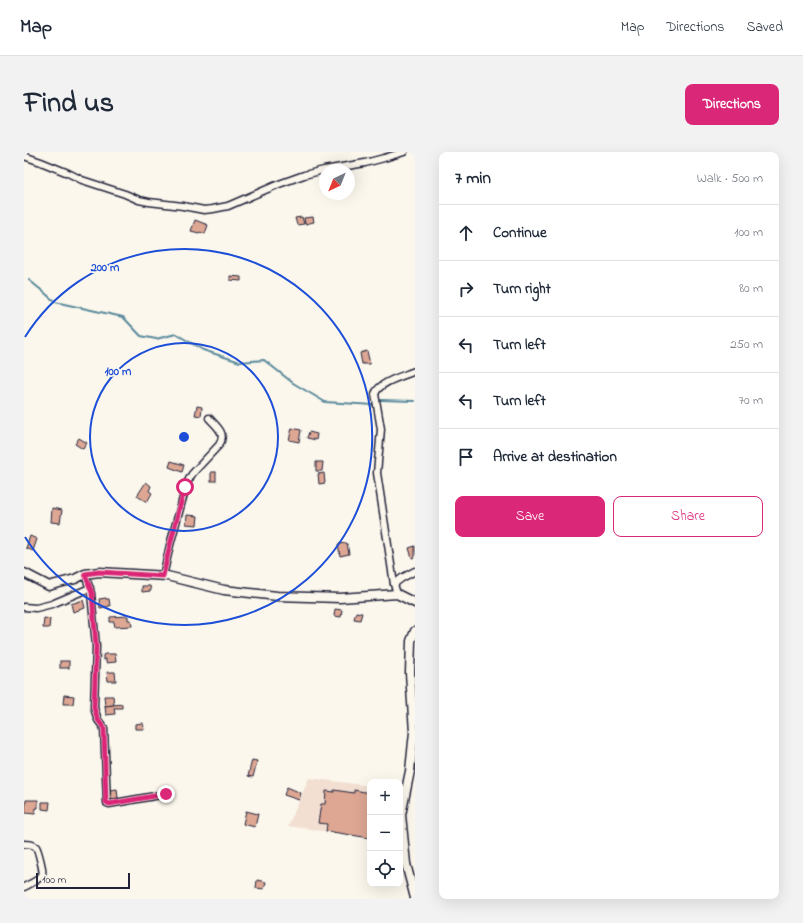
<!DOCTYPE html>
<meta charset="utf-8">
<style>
body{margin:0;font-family:"Indie Flower",sans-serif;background:#f2f2f3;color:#1f2937}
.controls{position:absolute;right:12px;bottom:12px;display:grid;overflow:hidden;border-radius:8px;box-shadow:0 4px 16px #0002}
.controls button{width:36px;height:36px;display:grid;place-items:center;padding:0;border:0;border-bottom:1px solid #e0e1e3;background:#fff;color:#1f2937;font:20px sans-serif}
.compass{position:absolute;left:295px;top:12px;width:36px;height:36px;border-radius:50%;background:#fff;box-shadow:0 4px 16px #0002;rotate:223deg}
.scale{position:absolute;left:12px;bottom:10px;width:94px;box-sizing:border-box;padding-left:4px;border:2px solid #22223b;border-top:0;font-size:11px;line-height:14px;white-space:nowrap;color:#22223b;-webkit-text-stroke:3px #fbf7ec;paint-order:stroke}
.stop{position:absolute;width:12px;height:12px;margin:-9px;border:3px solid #db2777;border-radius:50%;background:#fff}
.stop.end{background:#db2777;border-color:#fff;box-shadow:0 1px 4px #0008}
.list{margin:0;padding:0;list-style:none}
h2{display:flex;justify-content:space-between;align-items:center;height:52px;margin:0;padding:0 16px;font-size:17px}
h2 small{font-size:13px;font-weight:400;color:#747a83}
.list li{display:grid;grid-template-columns:26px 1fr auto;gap:12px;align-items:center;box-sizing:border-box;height:56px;padding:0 16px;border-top:1px solid #e0e1e3}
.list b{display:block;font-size:15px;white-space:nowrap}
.list em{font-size:13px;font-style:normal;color:#747a83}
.actions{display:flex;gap:8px;padding:12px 16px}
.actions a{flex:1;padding:9px 0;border:1px solid #db2777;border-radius:8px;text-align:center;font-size:14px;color:#db2777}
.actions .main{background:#db2777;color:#fff}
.icon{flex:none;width:22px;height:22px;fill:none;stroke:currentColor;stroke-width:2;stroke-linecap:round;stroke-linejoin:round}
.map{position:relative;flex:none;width:391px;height:747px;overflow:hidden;border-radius:8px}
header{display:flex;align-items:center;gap:24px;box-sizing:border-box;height:56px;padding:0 20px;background:#fff;border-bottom:1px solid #e0e1e3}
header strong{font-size:19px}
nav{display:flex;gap:22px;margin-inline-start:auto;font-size:14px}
.intro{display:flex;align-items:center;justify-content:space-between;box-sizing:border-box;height:96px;padding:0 24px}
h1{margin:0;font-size:28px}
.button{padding:10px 18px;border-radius:8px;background:#db2777;color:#fff;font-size:14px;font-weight:700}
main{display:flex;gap:24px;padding:0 24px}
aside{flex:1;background:#fff;border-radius:8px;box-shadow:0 4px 16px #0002}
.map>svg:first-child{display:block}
.built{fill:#f2dfd2}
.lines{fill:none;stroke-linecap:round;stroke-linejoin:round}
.stream{stroke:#5a899c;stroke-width:2}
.building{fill:#dda794;stroke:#22223b}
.minor-casing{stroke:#22223b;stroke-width:9}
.tertiary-casing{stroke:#22223b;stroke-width:11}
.minor{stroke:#fbf7ec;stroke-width:6}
.tertiary{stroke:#fbf7ec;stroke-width:8}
.route{stroke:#db2777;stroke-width:5}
.ring{fill:none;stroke:#1d4ed8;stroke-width:2}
.centre{fill:#1d4ed8;stroke:#fbf7ec;stroke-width:2}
.ring-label{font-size:12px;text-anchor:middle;font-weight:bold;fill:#1d4ed8;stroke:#fbf7ec;stroke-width:3.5;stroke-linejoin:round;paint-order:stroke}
</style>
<header>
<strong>Map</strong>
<nav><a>Map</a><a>Directions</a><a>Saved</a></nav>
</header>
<div class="intro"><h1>Find us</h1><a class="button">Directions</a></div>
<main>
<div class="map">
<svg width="391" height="747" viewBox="0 0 391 747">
<rect width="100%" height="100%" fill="#fbf7ec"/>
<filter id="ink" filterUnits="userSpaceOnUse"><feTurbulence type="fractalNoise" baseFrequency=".025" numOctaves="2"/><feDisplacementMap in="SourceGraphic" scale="8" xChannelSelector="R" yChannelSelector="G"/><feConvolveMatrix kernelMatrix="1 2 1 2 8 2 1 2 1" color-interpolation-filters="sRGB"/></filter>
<g filter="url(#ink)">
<path class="built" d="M285,626L346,634V686L264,674Z"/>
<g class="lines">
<g class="stream">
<path d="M5,128L22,142L31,150L99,165L117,184L132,187L152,182L179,198L216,210L240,208L269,231L301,250L350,253"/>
<path d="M357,248L391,249"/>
</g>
</g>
<g class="building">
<path d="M278,65L280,72L273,73L271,66Z"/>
<path d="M289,65L290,70L281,72L280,66Z"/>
<path d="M171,68L184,73L181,82L176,80L175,81L167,79Z"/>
<path d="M206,124L217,125V129L206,128Z"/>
<path d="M343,199L346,212H338L336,201Z"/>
<path d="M173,254L178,255L177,264L171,263Z"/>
<path d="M268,276L277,278L275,290L265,288Z"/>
<path d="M285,280L293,282L292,288L283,286Z"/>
<path d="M55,286L63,291L59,297L51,292Z"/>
<path d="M147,309L160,313L158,320L145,315Z"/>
<path d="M292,310H299L298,319H292Z"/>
<rect x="187" y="320" width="5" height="9"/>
<path d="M300,321L301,331L295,332L294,322Z"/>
<path d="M122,330L127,334L125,339L128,341L123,350L113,344Z"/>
<path d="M28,356L38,358L36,371L27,370Z"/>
<path d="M163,363L174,364L173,373L162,372Z"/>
<path d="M6,384L13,387L9,399L2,396Z"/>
<path d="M323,391L325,402L316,404L314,392Z"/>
<path d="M391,394V405L388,406L385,396Z"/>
<path d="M118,434H126L127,439L118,440Z"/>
<path d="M82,446V447H85L86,454L76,456L75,447Z"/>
<path d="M59,448L61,456L49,460L47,452Z"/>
<path d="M311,457L318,458L317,465L310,464Z"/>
<path d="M332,460L338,461L336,468L330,467Z"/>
<path d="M104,464V468H107L108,474L91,475L90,470H86V465Z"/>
<path d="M20,466L26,467L25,476H19Z"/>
<path d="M81,502H91L92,510L82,511V507L79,508V503Z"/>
<rect x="36" y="509" width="9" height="7"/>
<path d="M83,520H91L92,529H84Z"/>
<path d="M40,543L50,544L49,552H39Z"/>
<path d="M80,544H89L90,553L81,554Z"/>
<path d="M98,552V556H90L91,562L82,563L81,554Z"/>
<path d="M119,571L120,577H111V572Z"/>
<path d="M228,608L233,609L229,625L224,624Z"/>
<path d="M263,635L277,641L275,648L260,643Z"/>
<path d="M93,637L94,646L86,647L85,638Z"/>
<path d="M310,638L330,641V638L346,641V686L302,679L303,672L294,671L297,652H301L302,639L310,640Z"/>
<path d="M2,648H14V656H12L11,662L1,661Z"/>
<path d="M18,650H26L25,658L18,657Z"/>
<path d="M222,659L234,662L231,675L219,672Z"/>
<path d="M233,728L242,730L240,737L232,736Z"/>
</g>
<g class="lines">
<g class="minor-casing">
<g id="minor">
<path d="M0,4L17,10L44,21L58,28L101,42L115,48L125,50L159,54L180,58L189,57L204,54L255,32L280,23L300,18L341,11L360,6L380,0"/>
<path d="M61,422L67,441L72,494L70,556L74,568L80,576L83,651L85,652L142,642"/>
<path d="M139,424L146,393L163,331L168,322L195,293C203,281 192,274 185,266"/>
<path d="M370,432L378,426L391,419"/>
<path d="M373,442L370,432L353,321L357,277L351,242C355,230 379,224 391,219"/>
<path d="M0,455L12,456L28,452L66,436"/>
<path d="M0,692C5,692 8,692 12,695C14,698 20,720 18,723C15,728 6,732 0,735"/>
</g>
</g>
<g class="tertiary-casing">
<g id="tertiary">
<path d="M0,421L25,434L28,433L51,427L61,422L75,420L143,424L200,438L253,444L316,446L373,442L391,451"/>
<path d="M391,479L387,489L386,521L390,580L386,619L377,663L382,712L391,746"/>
</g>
</g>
<use href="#minor" class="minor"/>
<use href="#tertiary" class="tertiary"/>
</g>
</g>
<g class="lines" filter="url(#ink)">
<path class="route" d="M142,642L85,652L82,650L80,576L74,568L70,556L72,494L68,441L61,422L75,420L139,424L146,393L161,335"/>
</g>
<g class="ring">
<circle cx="160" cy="285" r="94"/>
<path d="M1 185A188 188 0 1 1 1 385"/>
</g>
<circle cx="160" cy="285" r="6" class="centre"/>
<g class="ring-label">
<text x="81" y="119">200 m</text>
<text x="94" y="223">100 m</text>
</g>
</svg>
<div class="controls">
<button>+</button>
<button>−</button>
<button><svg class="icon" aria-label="locate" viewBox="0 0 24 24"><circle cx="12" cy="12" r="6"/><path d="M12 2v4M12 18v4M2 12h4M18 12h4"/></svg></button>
</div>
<svg class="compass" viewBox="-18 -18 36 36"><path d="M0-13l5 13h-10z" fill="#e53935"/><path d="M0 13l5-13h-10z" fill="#747a83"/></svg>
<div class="scale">100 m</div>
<div class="stop" style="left:161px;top:335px"></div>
<div class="stop end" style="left:142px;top:642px"></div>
</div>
<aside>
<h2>7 min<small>Walk · 500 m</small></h2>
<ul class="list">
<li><svg class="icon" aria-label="ahead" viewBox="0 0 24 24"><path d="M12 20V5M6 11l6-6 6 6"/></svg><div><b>Continue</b></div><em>100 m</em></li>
<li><svg class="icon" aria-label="right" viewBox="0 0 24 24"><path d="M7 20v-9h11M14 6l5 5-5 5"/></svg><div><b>Turn right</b></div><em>80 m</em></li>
<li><svg class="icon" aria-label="left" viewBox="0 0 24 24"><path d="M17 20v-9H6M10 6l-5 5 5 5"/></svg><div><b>Turn left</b></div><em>250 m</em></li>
<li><svg class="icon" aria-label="left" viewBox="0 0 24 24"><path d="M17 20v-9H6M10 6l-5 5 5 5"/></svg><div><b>Turn left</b></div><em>70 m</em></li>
<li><svg class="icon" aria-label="arrive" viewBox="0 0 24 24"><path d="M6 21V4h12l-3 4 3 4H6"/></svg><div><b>Arrive at destination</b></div></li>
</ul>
<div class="actions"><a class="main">Save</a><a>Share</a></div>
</aside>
</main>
